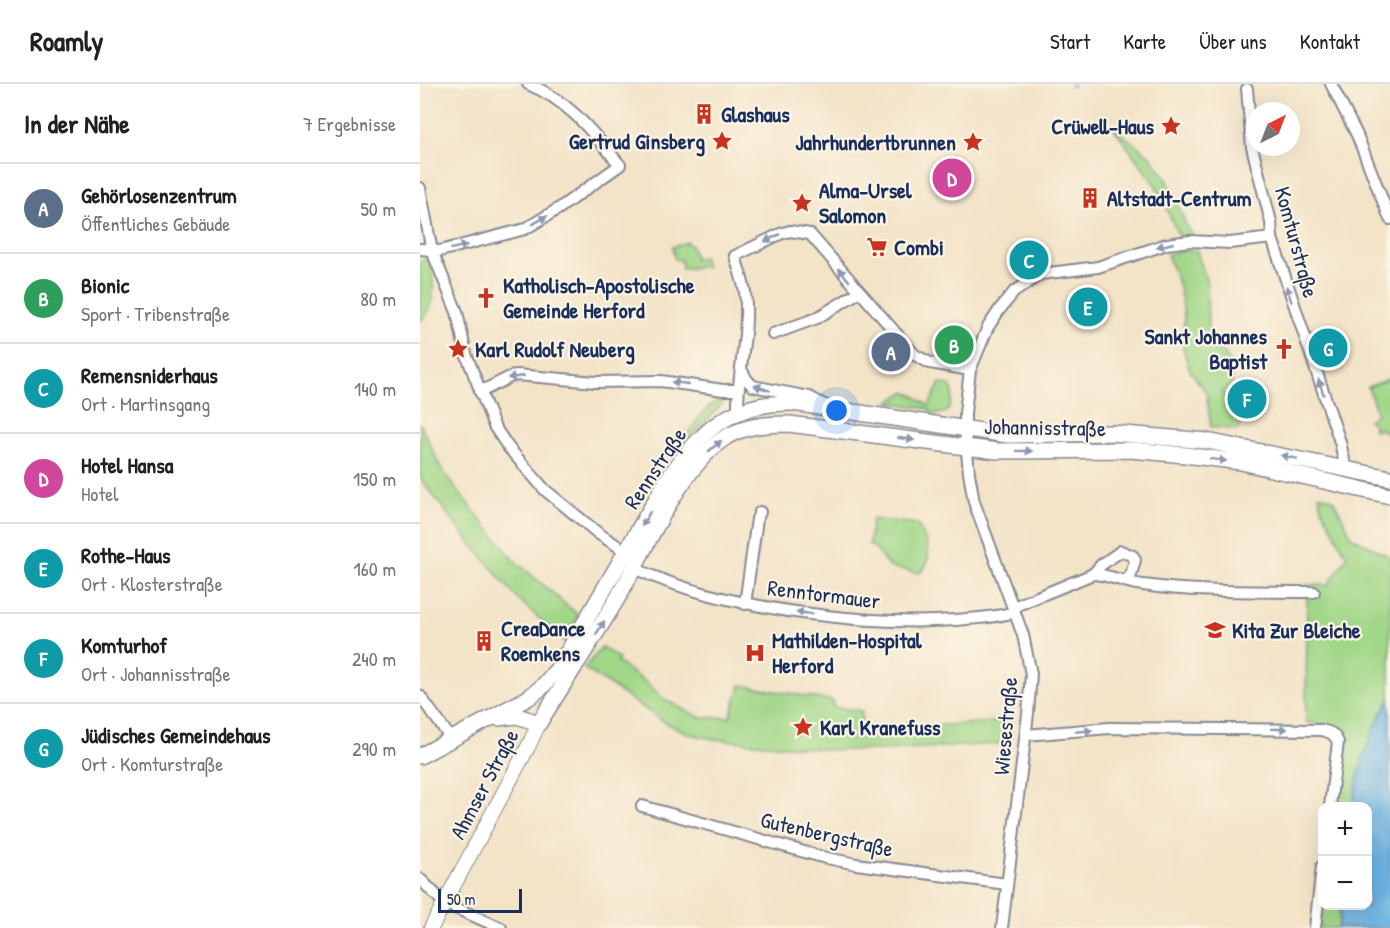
<!DOCTYPE html>
<html lang="de">
<meta charset="utf-8">
<style>
body{margin:0;font-family:"Patrick Hand",sans-serif;background:#f6f6f6;color:#202124}
.controls{position:absolute;right:18px;bottom:18px;display:grid;overflow:hidden;border-radius:12px;box-shadow:0 6px 24px #0002}
.controls button{width:54px;height:54px;display:grid;place-items:center;padding:0;border:0;border-bottom:2px solid #e0e0e0;background:#fff;color:#202124;font:30px sans-serif}
.compass{position:absolute;left:826px;top:18px;width:54px;height:54px;border-radius:50%;background:#fff;box-shadow:0 6px 24px #0002;rotate:42deg}
.scale{position:absolute;left:18px;bottom:15px;width:84px;box-sizing:border-box;padding-left:6px;border:3px solid #1b2f5e;border-top:0;font-size:16px;line-height:21px;white-space:nowrap;color:#1b2f5e;-webkit-text-stroke:4px #fcf5e5;paint-order:stroke}
.you{position:absolute;left:417px;top:327px;width:21px;height:21px;margin:-15px;border:4px solid #fff;border-radius:50%;background:#1a73e8;box-shadow:0 0 0 9px #1a73e833}
.badge{display:grid;place-items:center;width:39px;height:39px;border-radius:50%;background:#2563eb;color:#fff;font-size:20px;font-weight:700}
.pin{position:absolute;translate:-50% -50%;border:3px solid #fff;box-shadow:0 2px 6px #0006}
.list{margin:0;padding:0;list-style:none}
h2{display:flex;justify-content:space-between;align-items:center;height:78px;margin:0;padding:0 24px;font-size:26px}
h2 small{font-size:20px;font-weight:400;color:#757577}
.list li{display:grid;grid-template-columns:39px 1fr auto;gap:18px;align-items:center;box-sizing:border-box;height:90px;padding:0 24px;border-top:2px solid #e0e0e0}
.list b{display:block;font-size:22px;white-space:nowrap}
.list p{margin:0;font-size:20px;white-space:nowrap;color:#757577}
.list em{font-size:20px;font-style:normal;color:#757577}
.map{position:relative;flex:none;width:970px;height:844px;overflow:hidden}
header{display:flex;align-items:center;gap:36px;box-sizing:border-box;height:84px;padding:0 30px;background:#fff;border-bottom:2px solid #e0e0e0}
header strong{font-size:28px}
nav{display:flex;gap:33px;margin-inline-start:auto;font-size:21px}
main{display:flex}
aside{flex:1;background:#fff}
.map>svg:first-child{display:block}
.green{fill:#a1d788;stroke:#5e8373;stroke-width:1.5}
.water{fill:#6bb2e2;stroke:#4370a0;stroke-width:1.5}
.lines{fill:none;stroke-linecap:round;stroke-linejoin:round}
.stream{stroke:#6bb2e2;stroke-width:4}
.minor-casing{stroke:#878992;stroke-width:14}
.tertiary-casing{stroke:#878992;stroke-width:16}
.secondary-casing{stroke:#878992;stroke-width:18}
.minor{stroke:#fff;stroke-width:10}
.tertiary{stroke:#fff;stroke-width:14}
.secondary{stroke:#fff;stroke-width:15}
.oneway{fill:#8d97ae}
.labels{text-anchor:middle;stroke-width:4.5;stroke-linejoin:round;paint-order:stroke}
.poi-label{font-size:22px;font-weight:bold;fill:#1b2f5e;stroke:#fcf5e5;text-anchor:start}
.street-label{font-size:22px;fill:#1b2f5e;stroke:#fcf5e5}
</style>
<header>
<strong>Roamly</strong>
<nav><a>Start</a><a>Karte</a><a>Über uns</a><a>Kontakt</a></nav>
</header>
<main>
<aside>
<h2>In der Nähe<small>7 Ergebnisse</small></h2>
<ul class="list">
<li><span class="badge" style="background:#5c6f8a">A</span><div><b>Gehörlosenzentrum</b><p>Öffentliches Gebäude</p></div><em>50 m</em></li>
<li><span class="badge" style="background:#2e9e5b">B</span><div><b>Bionic</b><p>Sport · Tribenstraße</p></div><em>80 m</em></li>
<li><span class="badge" style="background:#0f9aa8">C</span><div><b>Remensniderhaus</b><p>Ort · Martinsgang</p></div><em>140 m</em></li>
<li><span class="badge" style="background:#d1479c">D</span><div><b>Hotel Hansa</b><p>Hotel</p></div><em>150 m</em></li>
<li><span class="badge" style="background:#0f9aa8">E</span><div><b>Rothe-Haus</b><p>Ort · Klosterstraße</p></div><em>160 m</em></li>
<li><span class="badge" style="background:#0f9aa8">F</span><div><b>Komturhof</b><p>Ort · Johannisstraße</p></div><em>240 m</em></li>
<li><span class="badge" style="background:#0f9aa8">G</span><div><b>Jüdisches Gemeindehaus</b><p>Ort · Komturstraße</p></div><em>290 m</em></li>
</ul>
</aside>
<div class="map">
<svg width="970" height="844" viewBox="0 0 970 844">
<rect width="100%" height="100%" fill="#fcf5e5"/>
<filter id="ink" filterUnits="userSpaceOnUse"><feTurbulence type="fractalNoise" baseFrequency=".0167" numOctaves="2"/><feDisplacementMap in="SourceGraphic" scale="12" xChannelSelector="R" yChannelSelector="G"/><feConvolveMatrix kernelMatrix="1 2 1 2 8 2 1 2 1" color-interpolation-filters="sRGB"/></filter>
<filter id="wash" filterUnits="userSpaceOnUse"><feTurbulence type="fractalNoise" baseFrequency=".008" numOctaves="4" result="noise"/><feDisplacementMap in="SourceGraphic" scale="24" xChannelSelector="R" yChannelSelector="G"/><feGaussianBlur stdDeviation="1.35" result="paint"/><feColorMatrix in="noise" values="0 0 0 0 0 0 0 0 0 0 0 0 0 0 0 0 0 1.4 0 .05"/><feComposite in="paint" operator="in"/></filter>
<g filter="url(#wash)">
<rect width="100%" height="100%" fill="#f3e3c7"/>
<g class="green">
<path d="M693,43L731,73L747,95L768,145L773,151L759,152L736,102Z"/>
<path d="M267,158L269,162L271,161L275,175L283,173L286,182L262,185L261,175L255,176L252,163Z"/>
<path d="M763,167H777L787,199L788,247L796,268L803,267L812,283V300L802,309L826,334L818,346L791,343L786,308L770,287L763,264L764,230L759,202L747,170Z"/>
<path d="M10,175C13,195 19,223 0,237V177Z"/>
<path d="M970,294V349L967,347L965,348L960,344L956,347L953,344L955,342L948,336L957,330L948,303Z"/>
<path d="M520,299L530,302L533,307C531,323 531,332 511,329L509,325L469,318L485,308L493,311L509,322Z"/>
<path d="M301,316L303,319L266,359L264,358L265,354C275,340 284,321 301,316Z"/>
<path d="M0,339L21,384L36,405L94,476L158,531L145,558L98,515L48,456L3,398L0,392Z"/>
<path d="M695,355L791,362L970,400V406L830,374L581,362V358L672,359Z"/>
<path d="M899,411L913,415L932,453L970,473V616L953,649L939,687L933,722H914L922,652L919,644L886,638L887,501H908L927,473L901,423Z"/>
<path d="M452,435L497,440C507,455 515,476 500,489L469,483L454,463L449,461Z"/>
<path d="M182,563L199,575L197,578L227,599L245,616L281,634L310,633L321,601L413,617V623L442,627L441,646L591,637V659L469,666H410L293,655L270,650L246,639L164,584Z"/>
<path d="M902,822H921L918,844H899Z"/>
</g>
<path class="water" d="M970,616V844H918L921,822H948V722H933C938,686 949,647 970,616Z"/>
<g class="lines">
<path class="stream" d="M652,2V0"/>
</g>
</g>
<g filter="url(#ink)">
<g class="lines">
<g class="minor-casing">
<g id="minor">
<path d="M911,0L937,51L970,135"/>
<path d="M827,5L832,63L851,138L852,154L920,358L926,385"/>
<path d="M0,104L12,167L37,228L46,270L74,342L88,363L125,406L179,450L207,468"/>
<path d="M0,165L20,167L105,145L138,125L200,81C172,48 150,17 108,0"/>
<path d="M353,250L397,234L439,208"/>
<path d="M321,285L327,296L333,302L389,313L404,321"/>
<path d="M60,308L90,293L97,291L176,298L241,297L303,306H318"/>
<path d="M318,327C317,288 330,248 325,208C323,196 318,183 315,172L360,150L370,147L390,150L495,271L510,279L550,286"/>
<path d="M214,484C263,507 315,518 368,527C426,535 477,540 536,536C556,534 575,534 595,528"/>
<path d="M673,490C690,491 706,499 723,501C779,509 837,507 894,508"/>
<path d="M325,520L337,435L340,428"/>
<path d="M593,523L673,490L681,481L701,467L713,472L715,476L711,491L706,496"/>
<path d="M0,612L32,656"/>
<path d="M606,651L689,644L901,646C910,648 914,649 918,658L910,722"/>
<path d="M222,722L402,773L436,780L587,800"/>
<path d="M0,795L24,819L81,844"/>
<path d="M582,844L608,630L611,590L603,551L554,418L549,389L545,345V329L550,286L568,243L580,225L594,208L621,190L678,183L747,160L770,157L810,159L852,154"/>
<path d="M895,844L902,782"/>
</g>
</g>
<g class="tertiary-casing">
<path id="tertiary" d="M11,844L109,661L119,639"/>
</g>
<g class="secondary-casing">
<g id="secondary">
<path d="M78,634L97,632L119,639"/>
<path d="M119,639C145,597 172,557 197,515C225,466 256,392 299,358C319,342 345,340 369,340L577,367L711,366L765,371L821,378L970,412"/>
<path d="M0,672L108,614L122,603L139,583L248,395C281,346 311,318 373,319L588,351L692,349L787,357L970,394"/>
</g>
</g>
<use href="#minor" class="minor"/>
<use href="#tertiary" class="tertiary"/>
<use href="#secondary" class="secondary"/>
</g>
<defs><path id="oneway-solid" d="M-6-.8H1V-3.2L6.5 0L1 3.2V.8H-6Z" transform="scale(1.5)"/></defs>
<g class="oneway">
<use href="#oneway-solid" transform="translate(120 136) rotate(-31)"/>
<use href="#oneway-solid" transform="translate(352 154) rotate(154)"/>
<use href="#oneway-solid" transform="translate(745 161) rotate(167)"/>
<use href="#oneway-solid" transform="translate(39 163) rotate(-14)"/>
<use href="#oneway-solid" transform="translate(424 191) rotate(-130)"/>
<use href="#oneway-solid" transform="translate(869 210) rotate(-108)"/>
<use href="#oneway-solid" transform="translate(96 293) rotate(172)"/>
<use href="#oneway-solid" transform="translate(260 299) rotate(-174)"/>
<use href="#oneway-solid" transform="translate(901 303) rotate(-109)"/>
<use href="#oneway-solid" transform="translate(342 304) rotate(-162)"/>
<use href="#oneway-solid" transform="translate(486 355) rotate(8)"/>
<use href="#oneway-solid" transform="translate(295 362) rotate(-40)"/>
<use href="#oneway-solid" transform="translate(604 367) rotate(1)"/>
<use href="#oneway-solid" transform="translate(869 373) rotate(-168)"/>
<use href="#oneway-solid" transform="translate(798 376) rotate(7)"/>
<use href="#oneway-solid" transform="translate(226 435) rotate(119)"/>
<use href="#oneway-solid" transform="translate(384 529) rotate(-171)"/>
<use href="#oneway-solid" transform="translate(180 544) rotate(-59)"/>
<use href="#oneway-solid" transform="translate(859 645) rotate(1)"/>
<use href="#oneway-solid" transform="translate(664 647) rotate(-5)"/>
</g>
</g>
<defs>
<g id="building-bare" transform="scale(1.62)"><path d="M-4-6H4V6H1V3H-1V6H-4ZM-2.5-4.3h1.7v1.8h-1.7ZM.8-4.3h1.7v1.8H.8ZM-2.5-1h1.7V.8h-1.7ZM.8-1h1.7V.8H.8Z" fill="#c8321e" stroke="#fcf5e5" stroke-width="2.5" paint-order="stroke"/></g>
<g id="sight-bare" transform="scale(1.62)"><path d="M0-6L1.8-2.2L6-1.7L2.9 1.2L3.7 5.4L0 3.3L-3.7 5.4L-2.9 1.2L-6-1.7L-1.8-2.2Z" fill="#c8321e" stroke="#fcf5e5" stroke-width="2.5" paint-order="stroke"/></g>
<g id="supermarket-bare" transform="scale(1.62)"><path d="M-6-5.5h2.5l.6 2H6L4.5 2H-2.5L-4.4-4H-6ZM-1.5 3.2a1.3 1.3 0 1 0 .1 0ZM3 3.2a1.3 1.3 0 1 0 .1 0Z" fill="#c8321e" stroke="#fcf5e5" stroke-width="2.5" paint-order="stroke"/></g>
<g id="church-bare" transform="scale(1.62)"><path d="M-1.2-6h2.4v3.5h3.3v2.4h-3.3V6h-2.4V-.1h-3.3v-2.4h3.3Z" fill="#c8321e" stroke="#fcf5e5" stroke-width="2.5" paint-order="stroke"/></g>
<g id="school-bare" transform="scale(1.62)"><path d="M0-5L7-2L0 1L-7-2ZM-4 1L0 2.5L4 1V4Q0 6-4 4Z" fill="#c8321e" stroke="#fcf5e5" stroke-width="2.5" paint-order="stroke"/></g>
<g id="hospital-bare" transform="scale(1.62)"><path d="M-5-5h3v3.5h4V-5h3V5h-3V1.5h-4V5h-3Z" fill="#c8321e" stroke="#fcf5e5" stroke-width="2.5" paint-order="stroke"/></g>
</defs>
<g fill-rule="evenodd">
<use href="#building-bare" x="284" y="30"/>
<use href="#sight-bare" x="751" y="42"/>
<use href="#sight-bare" x="302" y="57"/>
<use href="#sight-bare" x="553" y="58"/>
<use href="#building-bare" x="670" y="114"/>
<use href="#sight-bare" x="382" y="119"/>
<use href="#supermarket-bare" x="457" y="163"/>
<use href="#church-bare" x="66" y="214"/>
<use href="#sight-bare" x="38" y="265"/>
<use href="#church-bare" x="864" y="265"/>
<use href="#school-bare" x="795" y="546"/>
<use href="#building-bare" x="64" y="557"/>
<use href="#hospital-bare" x="335" y="569"/>
<use href="#sight-bare" x="383" y="643"/>
</g>
<g class="labels">
<g class="poi-label">
<text x="301" y="38">Glashaus</text>
<text x="734" y="50" text-anchor="end">Crüwell-Haus</text>
<text x="285" y="65" text-anchor="end">Gertrud Ginsberg</text>
<text x="536" y="66" text-anchor="end">Jahrhundertbrunnen</text>
<text x="399" y="114">Alma-Ursel<tspan x="399" dy="25">Salomon</tspan></text>
<text x="687" y="122">Altstadt-Centrum</text>
<text x="474" y="171">Combi</text>
<text x="83" y="209">Katholisch-Apostolische<tspan x="83" dy="25">Gemeinde Herford</tspan></text>
<text x="847" y="260" text-anchor="end">Sankt Johannes<tspan x="847" dy="25">Baptist</tspan></text>
<text x="55" y="273">Karl Rudolf Neuberg</text>
<text x="81" y="552">CreaDance<tspan x="81" dy="25">Roemkens</tspan></text>
<text x="812" y="554">Kita Zur Bleiche</text>
<text x="352" y="564">Mathilden-Hospital<tspan x="352" dy="25">Herford</tspan></text>
<text x="400" y="651">Karl Kranefuss</text>
</g>
<g class="street-label">
<text transform="translate(877 158) rotate(75)" y="8">Komturstraße</text>
<text transform="translate(625 343) rotate(1)" y="8">Johannisstraße</text>
<text transform="translate(235 384) rotate(-56)" y="8">Rennstraße</text>
<text transform="translate(404 510) rotate(7)" y="8">Renntormauer</text>
<text transform="translate(585 642) rotate(-85)" y="8">Wiesestraße</text>
<text transform="translate(64 700) rotate(-62)" y="8">Ahmser Straße</text>
<text transform="translate(407 750) rotate(13)" y="8">Gutenbergstraße</text>
</g>
</g>
</svg>
<div class="controls">
<button>+</button>
<button>−</button>
</div>
<svg class="compass" viewBox="-18 -18 36 36"><path d="M0-13l5 13h-10z" fill="#e53935"/><path d="M0 13l5-13h-10z" fill="#757577"/></svg>
<div class="scale">50 m</div>
<div class="you"></div>
<div class="pin badge" style="left:471px;top:268px;background:#5c6f8a">A</div>
<div class="pin badge" style="left:534px;top:261px;background:#2e9e5b">B</div>
<div class="pin badge" style="left:609px;top:176px;background:#0f9aa8">C</div>
<div class="pin badge" style="left:532px;top:94px;background:#d1479c">D</div>
<div class="pin badge" style="left:668px;top:223px;background:#0f9aa8">E</div>
<div class="pin badge" style="left:827px;top:315px;background:#0f9aa8">F</div>
<div class="pin badge" style="left:908px;top:264px;background:#0f9aa8">G</div>
</div>
</main>
